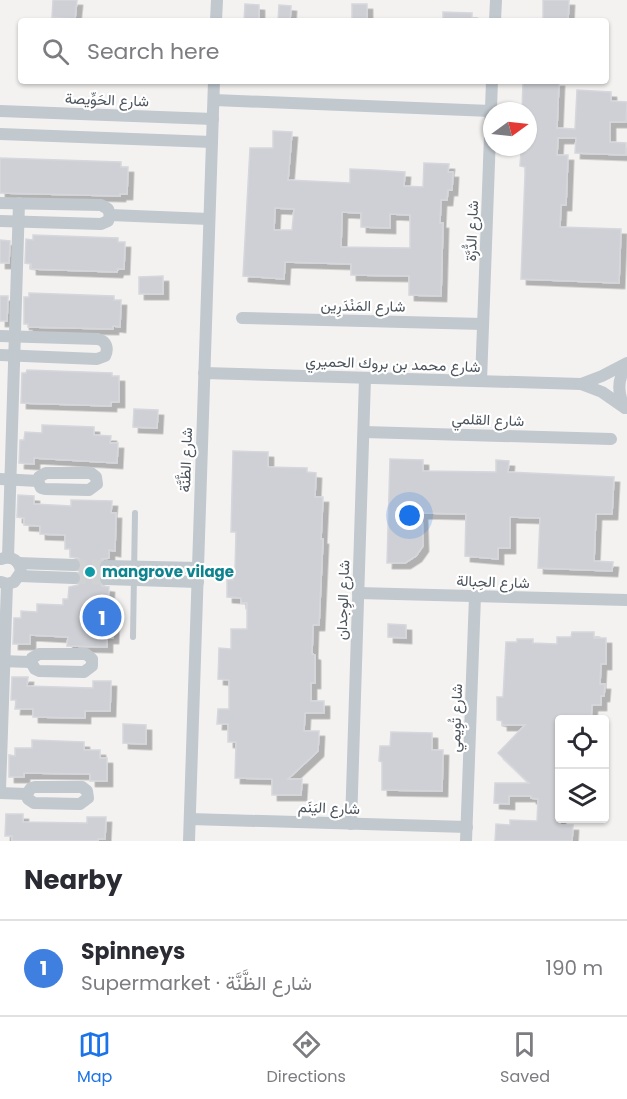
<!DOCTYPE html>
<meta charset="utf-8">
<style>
body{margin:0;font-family:Poppins,Vazirmatn,sans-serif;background:#f2f2f3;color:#2b2b33}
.controls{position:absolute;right:18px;bottom:18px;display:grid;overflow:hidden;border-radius:6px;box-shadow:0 2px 4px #0004}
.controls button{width:54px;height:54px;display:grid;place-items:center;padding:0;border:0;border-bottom:2px solid #e1e1e2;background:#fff;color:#2b2b33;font:30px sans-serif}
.compass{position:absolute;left:483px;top:102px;width:54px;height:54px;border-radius:50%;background:#fff;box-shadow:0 2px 4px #0004;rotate:75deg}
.you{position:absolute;left:410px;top:516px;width:21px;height:21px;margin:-15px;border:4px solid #fff;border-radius:50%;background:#1a73e8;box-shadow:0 0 0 9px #1a73e833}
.badge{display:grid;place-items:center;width:39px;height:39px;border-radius:50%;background:#1a73e8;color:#fff;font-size:20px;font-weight:700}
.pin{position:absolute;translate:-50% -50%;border:3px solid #fff;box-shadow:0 2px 6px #0006}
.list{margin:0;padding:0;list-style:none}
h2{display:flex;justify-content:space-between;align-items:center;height:78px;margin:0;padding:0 24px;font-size:26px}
h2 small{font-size:20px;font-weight:400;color:#7c7c81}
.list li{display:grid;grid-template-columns:39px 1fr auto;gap:18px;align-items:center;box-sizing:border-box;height:96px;padding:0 24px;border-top:2px solid #e1e1e2}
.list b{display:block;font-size:22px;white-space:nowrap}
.list p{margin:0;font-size:20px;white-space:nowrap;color:#7c7c81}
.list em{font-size:20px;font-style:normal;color:#7c7c81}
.icon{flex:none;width:33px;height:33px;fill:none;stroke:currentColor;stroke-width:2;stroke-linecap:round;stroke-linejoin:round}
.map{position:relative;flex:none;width:627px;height:841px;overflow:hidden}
.search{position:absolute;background:#fff;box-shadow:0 2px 4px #0004;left:18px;right:18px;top:18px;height:66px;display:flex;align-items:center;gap:15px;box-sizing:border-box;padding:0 21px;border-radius:6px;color:#7c7c81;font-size:22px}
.sheet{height:174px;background:#fff}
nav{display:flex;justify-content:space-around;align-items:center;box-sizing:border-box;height:84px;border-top:2px solid #e1e1e2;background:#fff;font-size:16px;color:#7c7c81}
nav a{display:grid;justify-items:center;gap:3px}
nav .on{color:#1a73e8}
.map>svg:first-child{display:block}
.building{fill:#cfd0d5;stroke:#d6d7dc;stroke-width:1.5;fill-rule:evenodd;filter:url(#shadow)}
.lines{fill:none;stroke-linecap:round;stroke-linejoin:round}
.street-tunnel{stroke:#d1d2d3;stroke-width:12;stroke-dasharray:12 6;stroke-linecap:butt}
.lane{stroke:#c1c8ce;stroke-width:6}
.street{stroke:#c1c8ce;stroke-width:12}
.culture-dot{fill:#0f9aa8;stroke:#fff;stroke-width:2}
.labels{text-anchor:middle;stroke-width:4.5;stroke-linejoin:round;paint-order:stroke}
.street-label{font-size:15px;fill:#4b535c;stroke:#fff}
.culture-label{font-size:15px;font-weight:bold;fill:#0d838f;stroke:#fff;text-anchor:start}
</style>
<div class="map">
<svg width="627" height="841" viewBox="0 0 627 841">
<defs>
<filter id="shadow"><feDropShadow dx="5.5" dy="5.5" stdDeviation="0" flood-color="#0004"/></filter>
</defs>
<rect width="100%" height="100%" fill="#f3f2f1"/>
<g class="building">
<path d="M53,0H77L75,19L52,17Z"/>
<path d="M543,0H569L568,21H543Z"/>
<path d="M245,4L259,5V21H244Z"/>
<rect x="352" y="4" width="15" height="17"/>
<path d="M279,5L291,6L290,21H278Z"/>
<path d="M443,12L472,13V21H443Z"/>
<path d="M523,81H559L557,128L575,129L577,90L611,92V101L627,102L626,122H610V142L626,143V155L575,153L576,138H558L557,155H568L566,205H561L560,227L621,229L619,283L521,279L525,174V167L520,166L521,151H526V147H528V111H522Z"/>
<path d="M273,131L292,132L288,180L350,183V169L374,170L405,172L404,186L423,187L424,163L449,164L448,172H453L452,190H448L447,200H441L440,223H443L441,296L409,295V276L351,275V264L285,262L284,279L243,276L250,148H273ZM275,208L294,209L292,230H274ZM342,212L361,213V227L390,228V214L410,215V248L341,247Z"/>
<path d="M0,158L121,162V167H128L127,194H120V196L0,193Z"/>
<path d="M33,235L118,238V242H125L124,269H118L117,272L31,269V264L25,263L26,239L33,240Z"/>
<path d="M0,240L10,241L9,263H0Z"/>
<path d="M163,276V294H139V277Z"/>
<path d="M29,293L114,296V300H121L120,327L113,326V329L28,327V324H24V297H29Z"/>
<path d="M0,296H8L7,321H0Z"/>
<path d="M27,370L112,373V376H119V402H111V406L21,403L22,373H26Z"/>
<path d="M134,409L158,410L157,428L133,427Z"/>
<path d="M42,425L94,427V435L111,436L110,443H118L117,463L34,458V464L19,463L20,440H24L25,432L42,433Z"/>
<path d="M233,451L268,452V467L307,468V472L316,473L315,497H323L321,539H323L319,625H313L312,654L315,655V683H311V701H324V713H305L304,731H319L318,751L288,779H302L301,795H272V779L235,778L236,742H228V724H217L218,709H229V680L218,679L219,648L231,649V629H247V603H241V598L227,597V579L233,580V569H235L236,532H231Z"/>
<path d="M390,459L423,460V471L496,472V460L509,461L508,472L614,477L612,514H596L594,561L613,562L612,571L538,568L540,518L510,517V548H498V559L465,556L466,514L422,513L423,546L416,556L405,563H387Z"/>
<path d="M18,495L34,496V504L71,506V500L112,501L111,513H116L115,551L109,550V558L102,559L98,565L101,573L98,578L99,582L102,586L109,587L108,601H114L113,638H107V647L67,646L68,637L30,635V644H13L14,618H21V611L37,612V604L63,605V599H68L69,587L78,585L82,578L79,571L82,566L81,561L78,558L70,557V549H65V535L40,534V526L24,525V518L17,517Z"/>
<path d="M388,624L406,625V638L388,637Z"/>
<path d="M572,632H594V638H606V664H601L600,684H605L604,696H601V705H592L591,720H560V825H573L572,841H495L496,824L510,825V820L537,821L538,799L531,798V796H509V804L494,803L495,783H529L498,753L525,725H502V721L497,720V697H503L506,642H517V639H533V643L557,644V637H571Z"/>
<path d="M12,677H28L27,686L93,688V681H111L110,711H85V718L33,717V709H15L16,700H11Z"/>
<path d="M123,724L146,725V744L123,743Z"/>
<path d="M391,732L432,733V750H443L442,791L382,790V762L379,761L380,746H390Z"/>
<path d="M32,740L84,742V750H100V758H107V781H90V774L24,773V777H9V755L15,756V748H32Z"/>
<path d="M6,814H23V822L87,823V817H106L105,839H98V841H12V836H5Z"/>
</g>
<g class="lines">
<g class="street-tunnel">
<path d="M74,565L106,566"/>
<path d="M74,578L106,579"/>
</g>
<path class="lane" d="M133,637L135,513"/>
<g class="street">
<path d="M216,21L217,0"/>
<path d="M495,21L496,0"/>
<path d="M214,100L491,111"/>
<path d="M0,111L213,119"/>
<path d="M0,134L212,142"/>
<path d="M0,203L101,205L108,209L110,215L108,221L101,224L0,221"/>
<path d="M110,215L209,219"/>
<path d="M242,318L483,324"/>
<path d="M0,336L98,339C106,341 109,348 105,356L97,359L0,355"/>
<path d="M204,373L581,384L602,392L625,408"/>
<path d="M481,381L492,81"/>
<path d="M581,384L602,376L627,363"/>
<path d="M625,408C617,393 617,379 627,365"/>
<path d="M364,432L611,439"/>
<path d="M46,473H91L96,477L97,484L89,490L45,489L41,488L38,481L39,477Z"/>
<path d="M0,479L38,481"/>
<path d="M8,557L19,203"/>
<path d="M18,563L74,565"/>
<path d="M106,566L198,568"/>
<path d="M19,576L74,578"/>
<path d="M106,579L198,582"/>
<path d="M1,582L7,584L14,582L21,572C20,561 12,555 1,559"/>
<path d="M358,593L627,600"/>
<path d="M39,654H86L92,659V666L84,672L39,671L35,669L31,662L32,658Z"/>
<path d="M0,661L31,662"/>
<path d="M35,787H82L87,791L88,798L80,804L34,803L28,799L27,794L31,788Z"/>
<path d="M0,790L7,584"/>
<path d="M0,793L27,794"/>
<path d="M190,819L467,827"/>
<path d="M351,824L365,378"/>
<path d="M189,841L214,81"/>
<path d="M466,841L475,596"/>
</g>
</g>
<circle class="culture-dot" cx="90" cy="572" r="6"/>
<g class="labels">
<g class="street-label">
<text transform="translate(107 100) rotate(2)" y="5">شارع الحَوِّيصة</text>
<text transform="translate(472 231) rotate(-88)" y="5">شارع الدُّرَّة</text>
<text transform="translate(363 306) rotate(1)" y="5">شارع المَنْدَرِين</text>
<text transform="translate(393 364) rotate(2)" y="5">شارع محمد بن بروك الحميري</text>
<text transform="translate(488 420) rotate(2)" y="5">شارع القلمي</text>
<text transform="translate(186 460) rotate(-88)" y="5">شارع الظَّنَّة</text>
<text transform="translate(493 582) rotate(2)" y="5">شارع الحِبالة</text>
<text transform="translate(343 600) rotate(-88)" y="5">شارع الوِجدان</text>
<text transform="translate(456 718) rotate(-88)" y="5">شارع تُوِيمي</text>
<text transform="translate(329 808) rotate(2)" y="5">شارع اليَنَم</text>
</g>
<g class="culture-label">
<text x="102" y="577">mangrove vilage</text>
</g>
</g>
</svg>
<div class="controls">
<button><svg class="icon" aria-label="locate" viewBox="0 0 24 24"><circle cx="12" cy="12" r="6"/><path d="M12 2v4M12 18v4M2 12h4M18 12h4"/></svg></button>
<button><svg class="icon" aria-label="layers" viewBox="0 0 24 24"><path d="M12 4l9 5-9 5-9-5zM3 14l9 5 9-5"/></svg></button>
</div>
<svg class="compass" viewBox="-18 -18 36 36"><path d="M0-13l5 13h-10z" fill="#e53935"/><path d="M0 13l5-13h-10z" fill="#7c7c81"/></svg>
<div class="you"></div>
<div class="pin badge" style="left:102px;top:617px;background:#3f7fe0">1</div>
<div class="search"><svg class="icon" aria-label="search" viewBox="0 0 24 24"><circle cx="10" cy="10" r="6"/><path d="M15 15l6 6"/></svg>Search here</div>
</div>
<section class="sheet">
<h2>Nearby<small></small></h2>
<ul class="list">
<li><span class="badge" style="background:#3f7fe0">1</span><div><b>Spinneys</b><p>Supermarket · شارع الظَّنَّة</p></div><em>190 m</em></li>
</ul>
</section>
<nav>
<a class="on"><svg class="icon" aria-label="map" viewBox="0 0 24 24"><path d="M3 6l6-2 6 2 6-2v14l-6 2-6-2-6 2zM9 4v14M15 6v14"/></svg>Map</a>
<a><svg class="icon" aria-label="directions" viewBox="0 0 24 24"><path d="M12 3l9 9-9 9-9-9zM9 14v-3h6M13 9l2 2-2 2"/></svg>Directions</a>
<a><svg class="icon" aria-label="saved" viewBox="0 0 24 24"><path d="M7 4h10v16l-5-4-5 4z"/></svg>Saved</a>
</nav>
